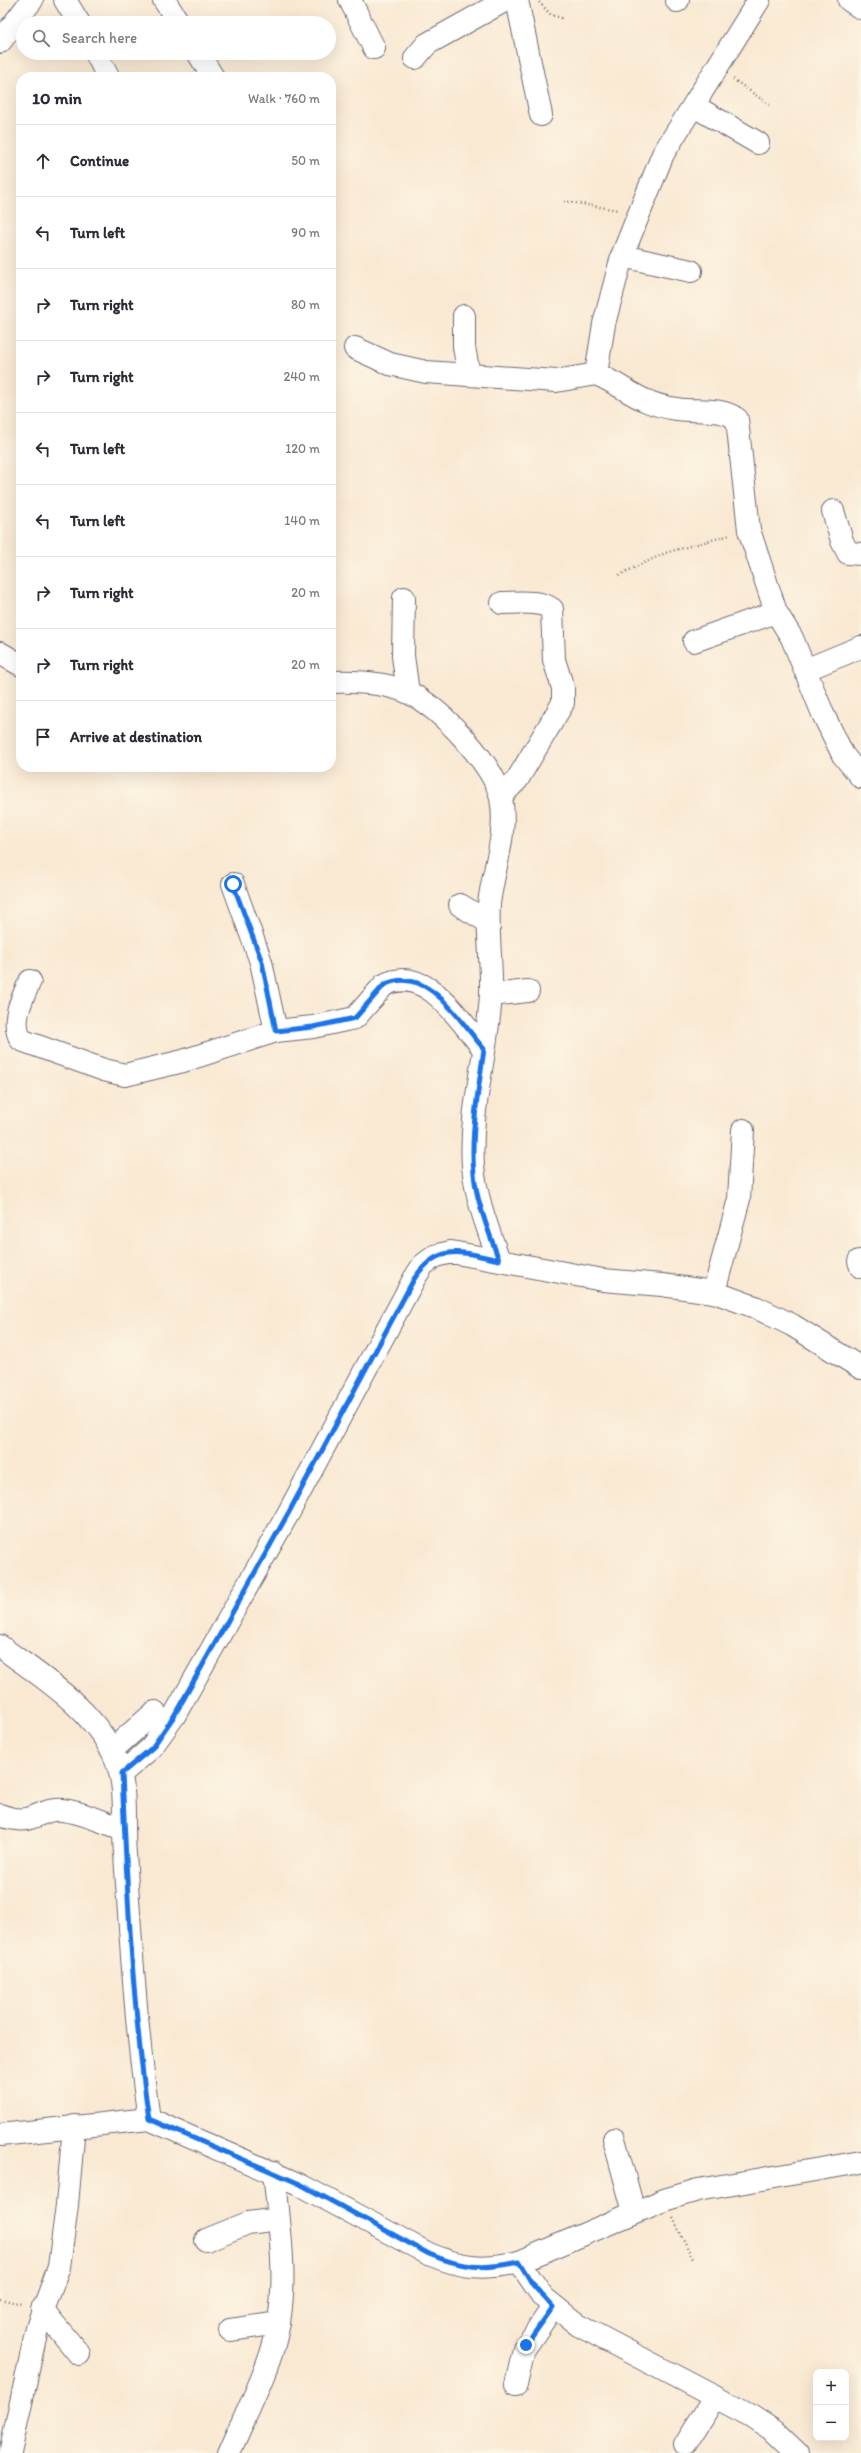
<!DOCTYPE html>
<meta charset="utf-8">
<style>
body{margin:0;font-family:Itim,sans-serif;background:#f2f2f3;color:#2b2b33}
.controls{position:absolute;right:12px;bottom:12px;display:grid;overflow:hidden;border-radius:8px;box-shadow:0 4px 16px #0002}
.controls button{width:36px;height:36px;display:grid;place-items:center;padding:0;border:0;border-bottom:1px solid #e1e1e2;background:#fff;color:#2b2b33;font:20px sans-serif}
.stop{position:absolute;width:12px;height:12px;margin:-9px;border:3px solid #1a73e8;border-radius:50%;background:#fff}
.stop.end{background:#1a73e8;border-color:#fff;box-shadow:0 1px 4px #0008}
.list{margin:0;padding:0;list-style:none}
h2{display:flex;justify-content:space-between;align-items:center;height:52px;margin:0;padding:0 16px;font-size:17px}
h2 small{font-size:13px;font-weight:400;color:#7c7c81}
.list li{display:grid;grid-template-columns:26px 1fr auto;gap:12px;align-items:center;box-sizing:border-box;height:72px;padding:0 16px;border-top:1px solid #e1e1e2}
.list b{display:block;font-size:15px;white-space:nowrap}
.list em{font-size:13px;font-style:normal;color:#7c7c81}
.icon{flex:none;width:22px;height:22px;fill:none;stroke:currentColor;stroke-width:2;stroke-linecap:round;stroke-linejoin:round}
.map{position:relative;flex:none;width:861px;height:2453px;overflow:hidden}
.search{position:absolute;background:#fff;box-shadow:0 4px 16px #0002;left:16px;top:16px;width:320px;height:44px;display:flex;align-items:center;gap:10px;box-sizing:border-box;padding:0 14px;border-radius:22px;color:#7c7c81;font-size:15px}
.panel{position:absolute;background:#fff;box-shadow:0 4px 16px #0002;left:16px;top:72px;width:320px;height:700px;border-radius:16px}
.map>svg:first-child{display:block}
.lines{fill:none;stroke-linecap:round;stroke-linejoin:round}
.minor-casing{stroke:#6d6870;stroke-width:24}
.path{stroke:#6d6870;stroke-width:2.5;stroke-dasharray:1 3;stroke-linecap:butt}
.minor{stroke:#fff;stroke-width:22}
.route{stroke:#1a73e8;stroke-width:5}
</style>
<div class="map">
<svg width="861" height="2453" viewBox="0 0 861 2453">
<rect width="100%" height="100%" fill="#fcf5e5"/>
<filter id="ink" filterUnits="userSpaceOnUse"><feTurbulence type="fractalNoise" baseFrequency=".025" numOctaves="2"/><feDisplacementMap in="SourceGraphic" scale="8" xChannelSelector="R" yChannelSelector="G"/><feConvolveMatrix kernelMatrix="1 2 1 2 8 2 1 2 1" color-interpolation-filters="sRGB"/></filter>
<filter id="wash" filterUnits="userSpaceOnUse"><feTurbulence type="fractalNoise" baseFrequency=".012" numOctaves="4" result="noise"/><feDisplacementMap in="SourceGraphic" scale="16" xChannelSelector="R" yChannelSelector="G"/><feGaussianBlur stdDeviation="0.9" result="paint"/><feColorMatrix in="noise" values="0 0 0 0 0 0 0 0 0 0 0 0 0 0 0 0 0 1.4 0 .05"/><feComposite in="paint" operator="in"/></filter>
<g filter="url(#wash)">
<rect width="100%" height="100%" fill="#f9e9d3"/>
</g>
<g filter="url(#ink)">
<g class="lines">
<g class="minor-casing">
<g id="minor">
<path d="M65,0L79,23"/>
<path d="M164,0L179,23"/>
<path d="M350,0L374,48"/>
<path d="M517,0L541,115"/>
<path d="M849,0L861,8"/>
<path d="M677,1L678,0"/>
<path d="M0,42L32,0"/>
<path d="M96,53L108,77"/>
<path d="M198,53L213,77"/>
<path d="M415,58L427,44L506,0"/>
<path d="M694,106L758,143"/>
<path d="M622,256L691,271"/>
<path d="M464,316V347L469,375"/>
<path d="M355,348L390,364L426,372L556,381L596,374C628,388 639,404 677,409C696,412 721,407 737,419L749,530L776,612L792,638L823,714L843,755L861,777"/>
<path d="M596,374L604,324L622,256L663,154L759,0"/>
<path d="M833,511L842,541L848,553L861,554"/>
<path d="M404,598L403,656L408,692"/>
<path d="M694,641L776,612"/>
<path d="M0,653L21,665"/>
<path d="M805,670L861,647"/>
<path d="M331,682C357,681 385,682 409,693C439,706 495,766 501,798C508,834 493,869 489,904C487,934 492,964 491,994C488,1051 469,1109 473,1166C476,1199 488,1229 499,1260"/>
<path d="M501,796L517,780L563,703V688L554,660L552,609C541,600 515,603 502,603"/>
<path d="M233,884L261,962L276,1031"/>
<path d="M460,905L488,922"/>
<path d="M30,981C22,999 10,1021 21,1040L104,1070L125,1075L183,1061L276,1031L313,1027L355,1018L384,985C427,963 460,1022 484,1049"/>
<path d="M491,995L528,991"/>
<path d="M859,1261L861,1267"/>
<path d="M714,1292L739,1199L743,1130"/>
<path d="M0,1646C40,1676 88,1705 112,1751C129,1782 122,1820 125,1854C131,1943 136,2031 149,2119"/>
<path d="M112,1750L155,1712"/>
<path d="M122,1773L151,1748L174,1716L289,1512L414,1279L423,1265L435,1256L451,1252L603,1280L662,1285L714,1292L755,1307L792,1325L861,1368"/>
<path d="M0,1815C35,1828 36,1808 62,1810C83,1812 104,1823 124,1829"/>
<path d="M0,2135L149,2119L300,2185L429,2254C462,2268 484,2270 519,2262L664,2200L698,2190L861,2162"/>
<path d="M614,2139L634,2212"/>
<path d="M206,2240L248,2223L278,2219"/>
<path d="M519,2262L543,2297L578,2325L751,2416L774,2431L797,2453"/>
<path d="M42,2309L79,2354"/>
<path d="M230,2330L279,2323"/>
<path d="M516,2385L524,2349L553,2307"/>
<path d="M685,2444L715,2397"/>
<path d="M10,2453L38,2324L59,2267L67,2205L74,2126"/>
<path d="M229,2453C243,2420 260,2388 271,2354C291,2296 280,2232 274,2172"/>
</g>
</g>
<g class="path">
<path d="M539,2L551,15L562,18"/>
<path d="M733,79L771,106"/>
<path d="M564,201L618,210"/>
<path d="M619,575L665,553L730,535"/>
<path d="M673,2218L693,2259"/>
<path d="M0,2299L22,2304"/>
</g>
<use href="#minor" class="minor"/>
</g>
</g>
<g class="lines" filter="url(#ink)">
<path class="route" d="M233,884L262,962L276,1031L313,1027L355,1018L384,985C427,963 460,1022 484,1049C478,1094 467,1149 477,1193C482,1216 491,1238 499,1260C461,1252 439,1242 414,1279L289,1512L174,1716L152,1748L122,1773C127,1888 132,2005 149,2119L300,2184L429,2254C462,2268 484,2270 519,2262L533,2285L553,2307L526,2345"/>
</g>
</svg>
<div class="controls">
<button>+</button>
<button>−</button>
</div>
<div class="stop" style="left:233px;top:884px"></div>
<div class="stop end" style="left:526px;top:2345px"></div>
<div class="search"><svg class="icon" aria-label="search" viewBox="0 0 24 24"><circle cx="10" cy="10" r="6"/><path d="M15 15l6 6"/></svg>Search here</div>
<section class="panel">
<h2>10 min<small>Walk · 760 m</small></h2>
<ul class="list">
<li><svg class="icon" aria-label="ahead" viewBox="0 0 24 24"><path d="M12 20V5M6 11l6-6 6 6"/></svg><div><b>Continue</b></div><em>50 m</em></li>
<li><svg class="icon" aria-label="left" viewBox="0 0 24 24"><path d="M17 20v-9H6M10 6l-5 5 5 5"/></svg><div><b>Turn left</b></div><em>90 m</em></li>
<li><svg class="icon" aria-label="right" viewBox="0 0 24 24"><path d="M7 20v-9h11M14 6l5 5-5 5"/></svg><div><b>Turn right</b></div><em>80 m</em></li>
<li><svg class="icon" aria-label="right" viewBox="0 0 24 24"><path d="M7 20v-9h11M14 6l5 5-5 5"/></svg><div><b>Turn right</b></div><em>240 m</em></li>
<li><svg class="icon" aria-label="left" viewBox="0 0 24 24"><path d="M17 20v-9H6M10 6l-5 5 5 5"/></svg><div><b>Turn left</b></div><em>120 m</em></li>
<li><svg class="icon" aria-label="left" viewBox="0 0 24 24"><path d="M17 20v-9H6M10 6l-5 5 5 5"/></svg><div><b>Turn left</b></div><em>140 m</em></li>
<li><svg class="icon" aria-label="right" viewBox="0 0 24 24"><path d="M7 20v-9h11M14 6l5 5-5 5"/></svg><div><b>Turn right</b></div><em>20 m</em></li>
<li><svg class="icon" aria-label="right" viewBox="0 0 24 24"><path d="M7 20v-9h11M14 6l5 5-5 5"/></svg><div><b>Turn right</b></div><em>20 m</em></li>
<li><svg class="icon" aria-label="arrive" viewBox="0 0 24 24"><path d="M6 21V4h12l-3 4 3 4H6"/></svg><div><b>Arrive at destination</b></div></li>
</ul>
</section>
</div>
